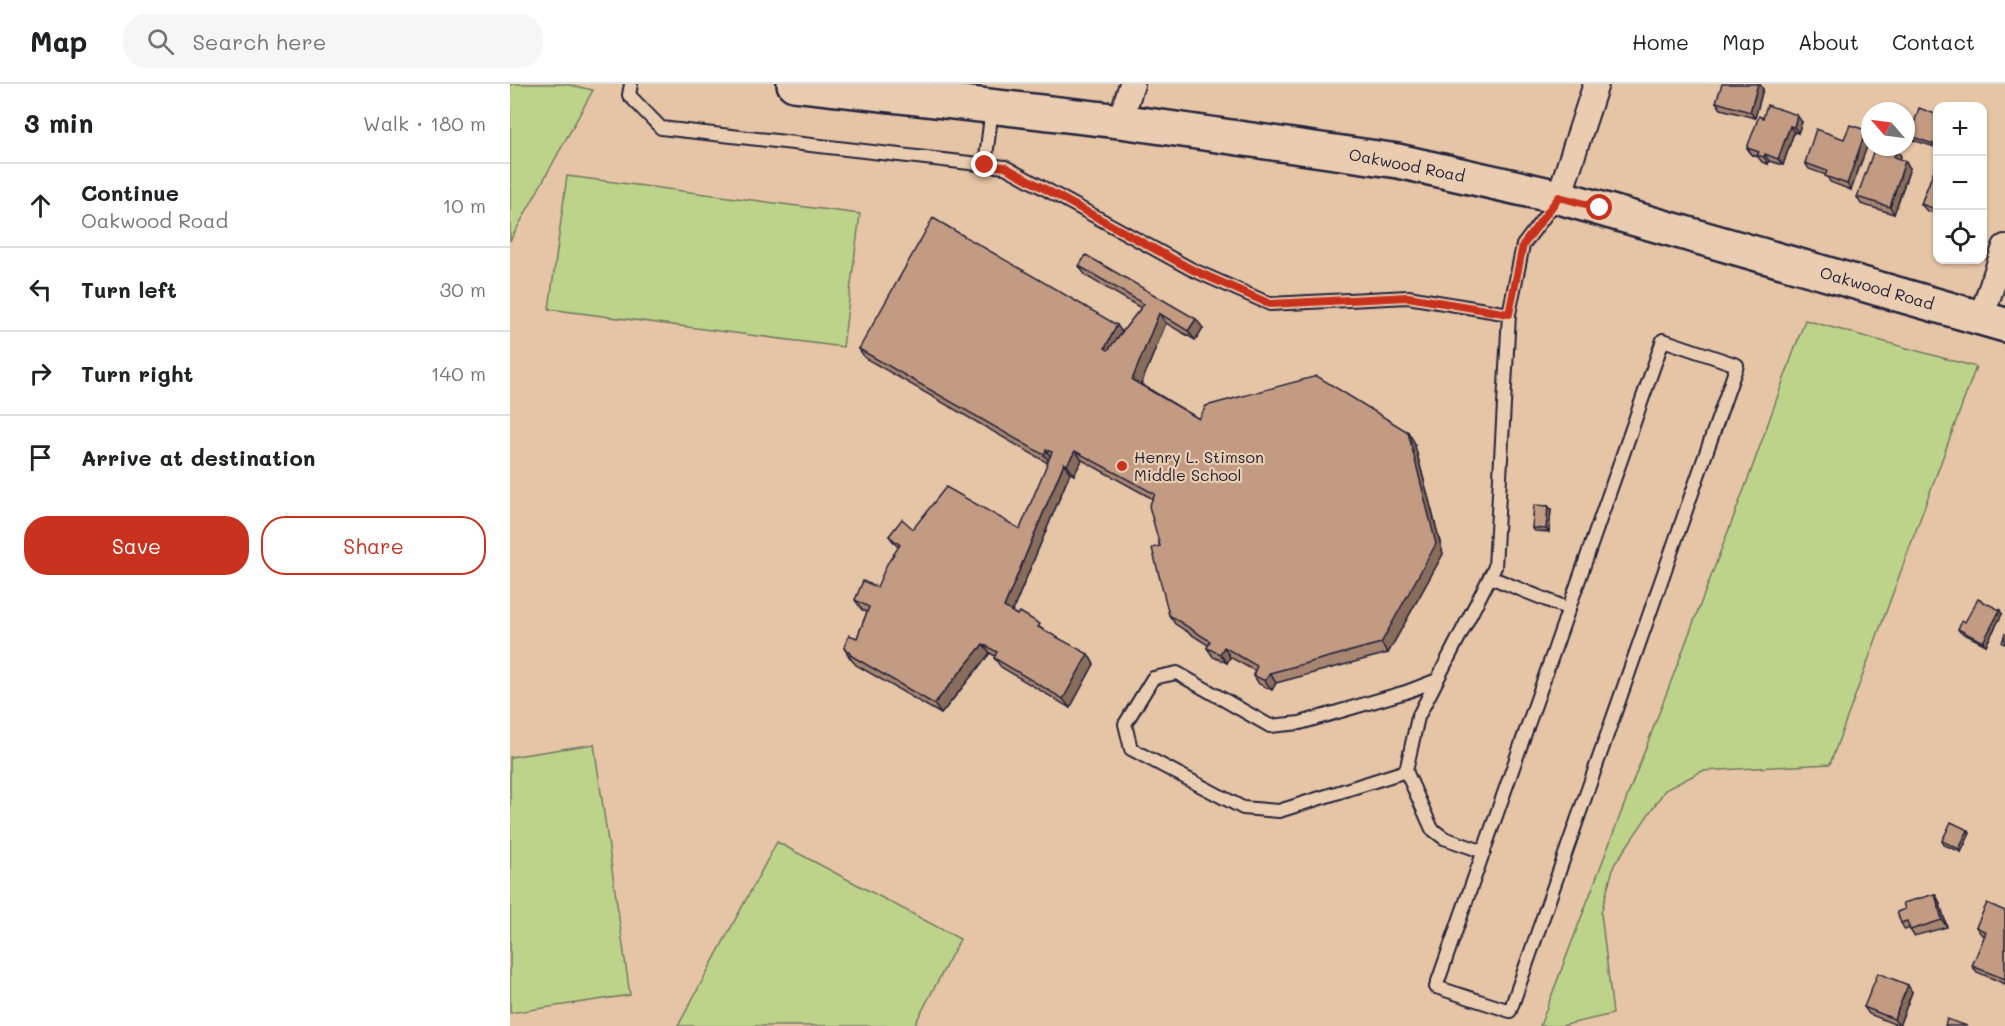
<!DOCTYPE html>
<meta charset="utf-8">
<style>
body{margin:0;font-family:Mali,sans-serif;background:#f6f6f6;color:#202124}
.controls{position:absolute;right:18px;top:18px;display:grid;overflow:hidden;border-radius:12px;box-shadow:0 2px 4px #0004}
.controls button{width:54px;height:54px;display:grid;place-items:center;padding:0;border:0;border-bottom:2px solid #e0e0e0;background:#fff;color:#202124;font:30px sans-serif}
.compass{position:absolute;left:1351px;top:18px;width:54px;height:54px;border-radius:50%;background:#fff;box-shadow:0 2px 4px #0004;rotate:298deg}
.stop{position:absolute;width:18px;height:18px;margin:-14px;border:4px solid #c8321e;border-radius:50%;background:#fff}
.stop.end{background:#c8321e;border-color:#fff;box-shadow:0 2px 6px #0008}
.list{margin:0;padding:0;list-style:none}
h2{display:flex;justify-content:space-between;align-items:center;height:78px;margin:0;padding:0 24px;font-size:26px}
h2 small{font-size:20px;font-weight:400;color:#757577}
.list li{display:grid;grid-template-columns:39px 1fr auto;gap:18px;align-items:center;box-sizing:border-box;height:84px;padding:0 24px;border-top:2px solid #e0e0e0}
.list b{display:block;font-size:22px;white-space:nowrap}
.list p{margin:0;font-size:20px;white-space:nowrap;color:#757577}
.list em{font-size:20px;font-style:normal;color:#757577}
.actions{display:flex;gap:12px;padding:18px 24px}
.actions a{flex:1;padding:14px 0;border:2px solid #c8321e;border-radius:24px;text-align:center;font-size:21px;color:#c8321e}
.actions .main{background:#c8321e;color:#fff}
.icon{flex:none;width:33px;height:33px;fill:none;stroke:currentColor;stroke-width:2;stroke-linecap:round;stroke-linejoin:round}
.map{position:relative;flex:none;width:1495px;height:942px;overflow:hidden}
header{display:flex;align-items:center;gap:36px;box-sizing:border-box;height:84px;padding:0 30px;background:#fff;border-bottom:2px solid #e0e0e0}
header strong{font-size:28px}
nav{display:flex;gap:33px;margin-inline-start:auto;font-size:21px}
.search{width:420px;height:54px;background:#f6f6f6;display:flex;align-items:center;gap:15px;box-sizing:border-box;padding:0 21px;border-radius:24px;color:#757577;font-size:22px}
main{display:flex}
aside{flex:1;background:#fff}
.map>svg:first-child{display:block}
.green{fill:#bdd389;stroke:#707a62;stroke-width:1.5}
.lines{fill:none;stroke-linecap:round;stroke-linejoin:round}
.service-casing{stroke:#22223b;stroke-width:16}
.minor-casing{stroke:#22223b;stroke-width:28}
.secondary-casing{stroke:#22223b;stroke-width:38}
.service{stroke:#eacdb1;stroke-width:12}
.minor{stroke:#eacdb1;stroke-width:24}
.secondary{stroke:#eacdb1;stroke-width:33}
.wall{fill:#a78570;stroke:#22223b;stroke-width:1.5}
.shaded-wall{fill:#886c5b;stroke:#22223b;stroke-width:1.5}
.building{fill:#c29b82;stroke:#22223b;stroke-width:1.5}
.route{stroke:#c8321e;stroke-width:8}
.poi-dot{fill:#c8321e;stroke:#eacdb1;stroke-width:2}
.labels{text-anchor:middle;stroke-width:4.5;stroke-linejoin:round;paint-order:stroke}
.street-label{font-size:16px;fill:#22223b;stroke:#eacdb1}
.poi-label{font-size:16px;fill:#22223b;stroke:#eacdb1;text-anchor:start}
</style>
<header>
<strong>Map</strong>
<div class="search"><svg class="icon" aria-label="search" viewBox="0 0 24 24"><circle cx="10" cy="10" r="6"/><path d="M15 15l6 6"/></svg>Search here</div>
<nav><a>Home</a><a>Map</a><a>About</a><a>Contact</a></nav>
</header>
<main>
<aside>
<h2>3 min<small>Walk · 180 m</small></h2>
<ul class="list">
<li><svg class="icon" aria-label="ahead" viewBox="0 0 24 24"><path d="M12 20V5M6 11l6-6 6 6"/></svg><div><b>Continue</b><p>Oakwood Road</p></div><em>10 m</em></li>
<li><svg class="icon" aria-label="left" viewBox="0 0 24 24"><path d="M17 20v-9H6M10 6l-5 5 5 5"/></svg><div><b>Turn left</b></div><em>30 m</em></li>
<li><svg class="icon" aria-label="right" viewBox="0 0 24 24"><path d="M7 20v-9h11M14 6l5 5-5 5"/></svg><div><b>Turn right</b></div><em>140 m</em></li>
<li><svg class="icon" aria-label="arrive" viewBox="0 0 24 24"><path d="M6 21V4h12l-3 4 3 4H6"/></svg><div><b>Arrive at destination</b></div></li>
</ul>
<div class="actions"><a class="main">Save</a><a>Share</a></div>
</aside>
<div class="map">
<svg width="1495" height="942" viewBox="0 0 1495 942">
<rect width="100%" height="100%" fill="#e6c4a6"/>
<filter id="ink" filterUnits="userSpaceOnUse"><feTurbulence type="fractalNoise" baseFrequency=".0167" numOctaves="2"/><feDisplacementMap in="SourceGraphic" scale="12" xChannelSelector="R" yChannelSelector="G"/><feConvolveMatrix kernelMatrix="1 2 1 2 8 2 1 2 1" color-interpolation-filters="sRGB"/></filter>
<g filter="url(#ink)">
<g class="green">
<path d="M0,0H55L83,6L0,157Z"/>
<path d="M57,92L350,130L333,263L39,225Z"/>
<path d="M1295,236L1466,283L1320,680L1192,687L1155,706L1104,781L1091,829L1103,930L1051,942H1030L1241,387Z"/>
<path d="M84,660L120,911L0,929V673Z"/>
<path d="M267,758L450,855L404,942H168Z"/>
</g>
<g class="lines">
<g class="service-casing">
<g id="service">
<path d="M121,0L119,11L151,44L495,83L681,185L760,220L898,213L999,230"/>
<path d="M475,81L482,24"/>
<path d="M1153,256L1227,281L1000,927L926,903Z"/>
<path d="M980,493L1059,525"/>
<path d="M927,596L896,608L790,639L760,642L667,589L643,594L615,640L621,665L733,724L769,727L896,687L908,633L985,483L999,230L1013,161L1047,116"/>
<path d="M896,687L922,745L934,754L974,768"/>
</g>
</g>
<g class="minor-casing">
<g id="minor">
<path d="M610,37L622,0"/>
<path d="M1049,113L1086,0"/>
<path d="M1471,234L1495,163"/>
</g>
</g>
<g class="secondary-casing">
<path id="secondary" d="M284,0L610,37L888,77L1049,113L1495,241"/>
</g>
<use href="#service" class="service"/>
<use href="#minor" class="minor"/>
<use href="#secondary" class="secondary"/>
</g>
<g class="wall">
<path d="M1253,5L1245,34L1211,25L1206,18Z"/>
<path d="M1428,31V64L1402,56L1400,52Z"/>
<path d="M1253,34L1292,38L1288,49L1284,48L1273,81L1259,77L1258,80L1252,78L1248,73L1242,71L1237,64Z"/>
<path d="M1356,46L1360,54L1341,106L1320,98L1316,91L1299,85L1295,79L1334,55Z"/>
<path d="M1391,72L1390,75L1395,77L1400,84L1384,130L1351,120L1347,113Z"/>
<path d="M1428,76V131L1416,126L1411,120Z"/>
<path d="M569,182L693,244L685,256L656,239L631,300L689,335L898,348L904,358L933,470L878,569L766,599L762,606L749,600L743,591L745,587L720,573L717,579L703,573L697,564L698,561L665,540L659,531L643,415L572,376L564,391L560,389L502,528L534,546L584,580L560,624L491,583L484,574L485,572L480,569L431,630L346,581L340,574L334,564L347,554L357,528L352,526L345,516L367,503L389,464L386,461L379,452L403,445H510L538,379L355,274L349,265L612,248L631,224L576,192Z"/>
<path d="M1038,422L1041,425L1039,448L1025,447L1022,444Z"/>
<path d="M1492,530L1476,561L1450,548L1448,545L1455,538Z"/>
<path d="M1458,746L1460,749L1451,768L1434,761L1432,757Z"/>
<path d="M1425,810L1429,817L1437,843L1404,852L1399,844L1395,846L1391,839L1395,825Z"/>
<path d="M1495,827V900L1467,888L1462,882L1475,852L1471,850L1466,843Z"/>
<path d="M1402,908L1389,942L1359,930L1354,923Z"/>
</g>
<g class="shaded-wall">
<path d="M1248,0H1250L1253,5L1245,34L1240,28Z"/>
<path d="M1287,31L1292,38L1288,49L1284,43Z"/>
<path d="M1280,42L1284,48L1273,81L1268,75Z"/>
<path d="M1356,46L1360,54L1341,106L1337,100Z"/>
<path d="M1387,66L1391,72L1389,80L1384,73Z"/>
<path d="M1255,70L1259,77L1258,80L1254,73Z"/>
<path d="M1395,77L1400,84L1384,130L1380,123Z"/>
<path d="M649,229L656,239L629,305L622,296Z"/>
<path d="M686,235L693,244L685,256L678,247Z"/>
<path d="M607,241L614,251L601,273L595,264Z"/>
<path d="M898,348L904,358L933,470L878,569L871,559Z"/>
<path d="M536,366L542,375L541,380L534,371Z"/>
<path d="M565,367L572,376L564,391L557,381Z"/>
<path d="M554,379L560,389L500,533L494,523Z"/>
<path d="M1038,422L1041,425L1039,448L1036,445Z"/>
<path d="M1490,526L1492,530L1476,561L1473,558Z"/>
<path d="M473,560L480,569L431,630L424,620Z"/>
<path d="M714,563L720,573L717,579L710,570Z"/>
<path d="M578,570L584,580L560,624L553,615Z"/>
<path d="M760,589L766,599L762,606L755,597Z"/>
<path d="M1458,746L1460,749L1451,768L1449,765Z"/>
<path d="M1425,810L1429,817L1437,843L1432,836Z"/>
<path d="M1398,901L1402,908L1389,942L1384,935Z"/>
</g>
<g class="building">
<path d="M1212,0H1248L1240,28L1206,18Z"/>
<path d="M1257,21L1287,31L1284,43L1280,42L1268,75L1255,70L1254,73L1247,71L1249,68L1237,64L1249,32L1253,34Z"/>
<path d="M1409,24L1428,31V57L1426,61L1400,52Z"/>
<path d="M1340,41L1356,46L1337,100L1315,92L1317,87L1295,79L1306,45L1334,55Z"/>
<path d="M1365,63H1378L1387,66L1384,73L1395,77L1380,123L1347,113Z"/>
<path d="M1428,76V126L1411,120Z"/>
<path d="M423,134L607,241L595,264L598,266L634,220L569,182L576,171L686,235L678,247L649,229L622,296L689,335L696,322L807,292L898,348L926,460L871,559L760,589L755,597L743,591L747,582L714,563L710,570L697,564L700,557L659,531L642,464L650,462L639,422L645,410L565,367L557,381L554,379L494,523L507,531L510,528L530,540L528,543L578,570L553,615L484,574L487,568L473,560L424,620L340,571V569L334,564L339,551L347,554L359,523L345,516L353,497L367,503L377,480L390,461L379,452L392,435L403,445L436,403L510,445L542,368L536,366L534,371L349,265Z"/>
<path d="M1024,421L1038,422L1036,445L1022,444Z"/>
<path d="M1468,515L1490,526L1473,558L1448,545L1452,536L1455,538Z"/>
<path d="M1495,549V560L1492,559Z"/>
<path d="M1441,738L1458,746L1449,765L1432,757Z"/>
<path d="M1425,810L1432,836L1400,846L1397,837L1391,839L1387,828L1395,825L1393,819Z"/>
<path d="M1477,819L1495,827V895L1462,882L1476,848L1466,843Z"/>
<path d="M1368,889L1398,901L1384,935L1354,923Z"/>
<path d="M1437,935L1457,942H1435Z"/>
</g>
</g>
<g class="lines" filter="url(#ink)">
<path class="route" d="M475,81L495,83L681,185L760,220L898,213L999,230L1013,161L1049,113L1090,124"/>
</g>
<circle class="poi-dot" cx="612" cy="382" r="6"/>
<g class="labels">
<g class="street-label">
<text transform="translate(897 81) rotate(11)" y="6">Oakwood Road</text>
<text transform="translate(1367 204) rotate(16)" y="6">Oakwood Road</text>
</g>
<g class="poi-label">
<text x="624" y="379">Henry L. Stimson<tspan x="624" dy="18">Middle School</tspan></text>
</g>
</g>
</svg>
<div class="controls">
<button>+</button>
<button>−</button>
<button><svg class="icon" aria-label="locate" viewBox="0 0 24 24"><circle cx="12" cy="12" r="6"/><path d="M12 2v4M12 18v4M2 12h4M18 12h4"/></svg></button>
</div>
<svg class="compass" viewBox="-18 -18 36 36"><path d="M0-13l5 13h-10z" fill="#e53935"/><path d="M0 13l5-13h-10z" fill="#757577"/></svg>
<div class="stop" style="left:1090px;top:124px"></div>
<div class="stop end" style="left:475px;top:81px"></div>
</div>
</main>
